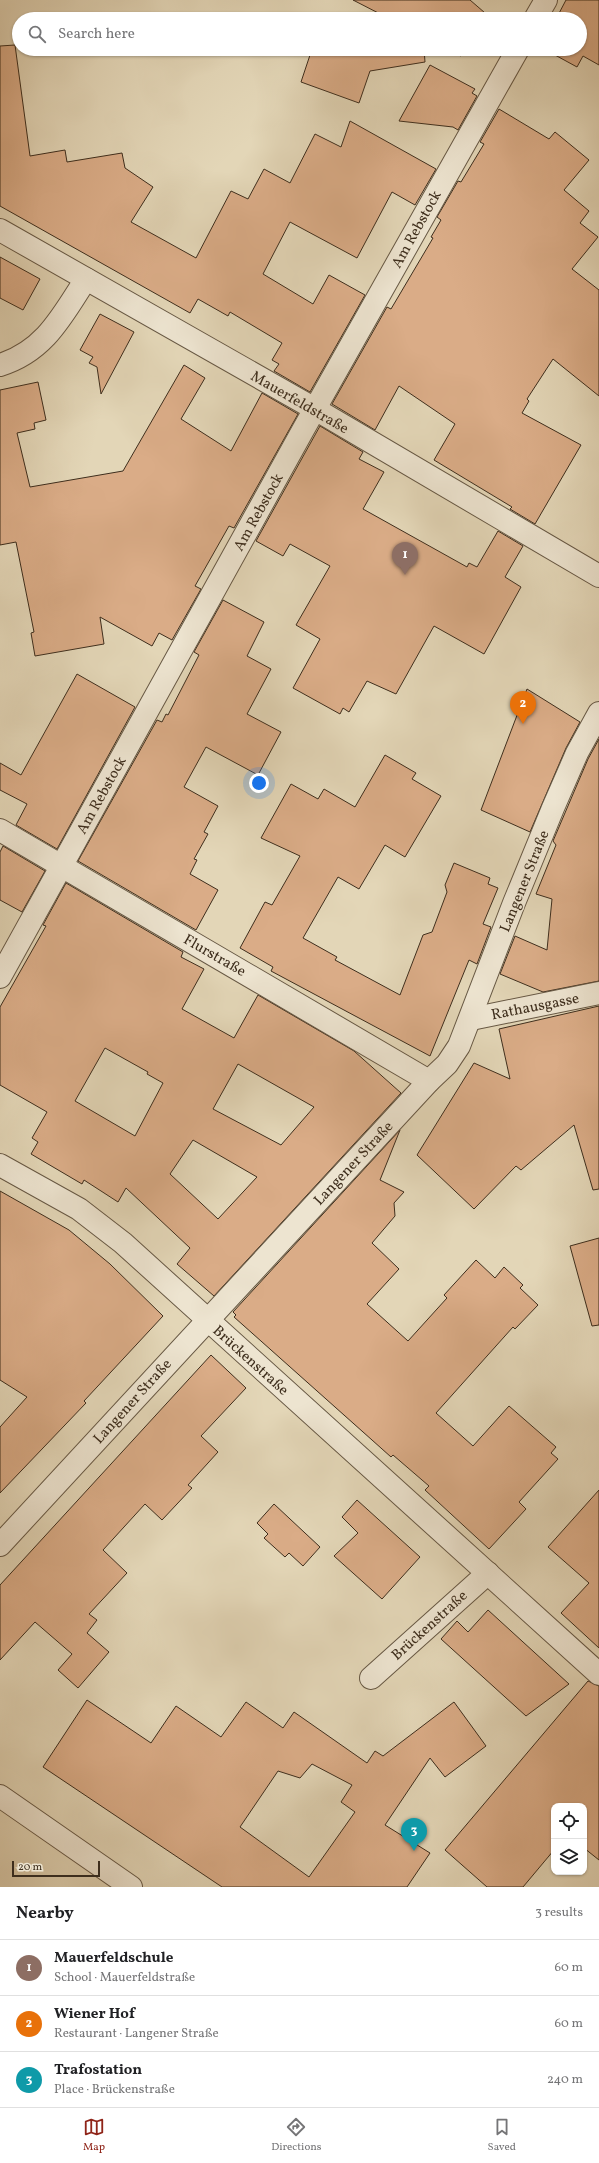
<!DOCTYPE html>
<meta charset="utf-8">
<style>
body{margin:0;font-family:Vollkorn,serif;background:#f6f6f6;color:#202124}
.controls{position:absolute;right:12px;bottom:12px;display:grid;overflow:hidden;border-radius:8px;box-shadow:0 1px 3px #0004}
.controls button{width:36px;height:36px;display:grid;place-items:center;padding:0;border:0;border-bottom:1px solid #e0e0e0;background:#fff;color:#202124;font:20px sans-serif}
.scale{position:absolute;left:12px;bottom:10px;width:88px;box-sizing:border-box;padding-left:4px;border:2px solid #3e2e1d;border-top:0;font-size:11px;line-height:14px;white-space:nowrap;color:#3e2e1d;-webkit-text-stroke:3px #ede4d0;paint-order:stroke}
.you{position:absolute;left:259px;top:783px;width:14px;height:14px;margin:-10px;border:3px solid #fff;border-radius:50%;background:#1a73e8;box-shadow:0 0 0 6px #1a73e833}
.badge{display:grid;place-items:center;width:26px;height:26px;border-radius:50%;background:#8f2418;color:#fff;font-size:13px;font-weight:700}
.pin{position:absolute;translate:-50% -33px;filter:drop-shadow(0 1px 2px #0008)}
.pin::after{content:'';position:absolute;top:21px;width:14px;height:12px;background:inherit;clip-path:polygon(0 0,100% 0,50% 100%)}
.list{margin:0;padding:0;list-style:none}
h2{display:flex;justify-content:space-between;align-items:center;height:52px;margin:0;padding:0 16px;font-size:17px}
h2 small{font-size:13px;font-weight:400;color:#757577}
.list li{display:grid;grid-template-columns:26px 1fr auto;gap:12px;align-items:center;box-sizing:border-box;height:56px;padding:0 16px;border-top:1px solid #e0e0e0}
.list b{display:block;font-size:15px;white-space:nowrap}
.list p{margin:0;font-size:13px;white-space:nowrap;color:#757577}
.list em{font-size:13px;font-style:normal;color:#757577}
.icon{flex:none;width:22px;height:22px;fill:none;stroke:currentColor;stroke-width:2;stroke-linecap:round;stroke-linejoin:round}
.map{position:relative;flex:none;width:599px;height:1887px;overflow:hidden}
.search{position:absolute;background:#fff;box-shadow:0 1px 3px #0004;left:12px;right:12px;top:12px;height:44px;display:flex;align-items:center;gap:10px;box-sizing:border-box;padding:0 14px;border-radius:22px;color:#757577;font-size:15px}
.sheet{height:220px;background:#fff}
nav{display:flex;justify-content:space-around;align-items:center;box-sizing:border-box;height:56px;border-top:1px solid #e0e0e0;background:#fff;font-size:11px;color:#757577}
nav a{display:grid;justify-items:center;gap:2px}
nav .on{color:#8f2418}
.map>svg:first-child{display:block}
.building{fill:#daac87;stroke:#3e2e1d;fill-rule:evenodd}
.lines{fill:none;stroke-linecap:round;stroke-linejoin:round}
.minor-casing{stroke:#675844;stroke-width:24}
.minor{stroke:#ede4d0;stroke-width:22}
.labels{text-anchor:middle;stroke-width:3;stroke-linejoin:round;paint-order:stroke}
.street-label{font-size:15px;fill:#3e2e1d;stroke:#ede4d0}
</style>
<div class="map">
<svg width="599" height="1887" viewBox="0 0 599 1887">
<rect width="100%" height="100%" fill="#e3d6b7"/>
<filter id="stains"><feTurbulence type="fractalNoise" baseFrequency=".005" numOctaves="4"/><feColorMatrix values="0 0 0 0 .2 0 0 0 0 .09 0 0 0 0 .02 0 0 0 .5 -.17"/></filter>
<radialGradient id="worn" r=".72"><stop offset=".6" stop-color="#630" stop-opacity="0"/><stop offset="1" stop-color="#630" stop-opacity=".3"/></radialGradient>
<g class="building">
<path d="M353,0H470L492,19H390Z"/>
<path d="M566,0H599V65L583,56L577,67L544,49H580V19H556Z"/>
<path d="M15,45L30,156L65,150L67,162L122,153L125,168L153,187L131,222L196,258L231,191L248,199L264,169L290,183L315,134L341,147L350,121L436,169L415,205L392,192L357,258L290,222L263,274L313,304L329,275L365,295L310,392L274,371L279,364L272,360L282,343L230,312L228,316L198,299L190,313L0,206V46Z"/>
<path d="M312,49H424L425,62L370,71L359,103L301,82Z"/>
<path d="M448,49H468L461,56Z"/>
<path d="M430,65L475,89L472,93L477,96L458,130L453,127L399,121Z"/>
<path d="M499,109L549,139L555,132L589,160L564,190L589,211L580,223L598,237L572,269L599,290V396L553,359L527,399L529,401L522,413L581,445L535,524L510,509L512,507L434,460L455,424L399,386L375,430L332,404L387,307L391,309L433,238L431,237L441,220L437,217L458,181L461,182L484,144L480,142Z"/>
<path d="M0,257L40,279L23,310L0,298Z"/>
<path d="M100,314L134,332L101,394L97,367L89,363L93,357L80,350Z"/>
<path d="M184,365L205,378L181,419L231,451L262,393L298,414L234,528L229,526L195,586L201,589L172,640L159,633L152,646L100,617L104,644L35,656L31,633L34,632L16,542L0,545V390L38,382L46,420L34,423L35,429L17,433L30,487L123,471Z"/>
<path d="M320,426L363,452L359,459L384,472L363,509L467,567L469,563L477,567L498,531L523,546L505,577L521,587L484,654L434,626L396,694L367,681L349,712L343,708L340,714L293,688L320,639L296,625L330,566L290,544L283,556L256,541Z"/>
<path d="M223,600L264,622L247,656L271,669L247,714L281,732L258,775L206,747L184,787L218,806L204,832L208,834L194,859L197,860L190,874L218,890L196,930L78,861L157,720L162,722L166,714L168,715L199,655L194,652Z"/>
<path d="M77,674L135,707L57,849L16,825L27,804L0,790V763L21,775Z"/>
<path d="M527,689L580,722L566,748L530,832L481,810Z"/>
<path d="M599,739V981L543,992L500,974L515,936L547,950L552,899L536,894L556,845L553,841L588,759Z"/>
<path d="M385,755L416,773L412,779L441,796L405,857L385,845L359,889L338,877L303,938L337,957L335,960L400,995L423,935L432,932L447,892L445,885L454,863L490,878L488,884L498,888L483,924L491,927L477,964L469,960L430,1056L271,971L273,967L240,948L265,902L272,905L300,856L261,838L291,784L318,799L324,789L355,807Z"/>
<path d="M3,846L45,871L22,912L0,900V852Z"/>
<path d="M66,883L183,952L181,957L204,969L182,1009L234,1038L258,995L354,1051L401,1093L214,1296L177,1264L190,1248L126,1188L118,1202L84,1180L82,1184L31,1154L38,1142L32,1138L47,1112L0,1085V1007L46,926L43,925ZM105,1048L148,1072L147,1074L163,1083L135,1136L75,1101ZM238,1064L314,1107L281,1145L213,1109ZM193,1140L257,1177L218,1219L170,1174Z"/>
<path d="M599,1006V1189L593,1190L574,1125L521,1170L516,1166L474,1209L417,1155L474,1063L510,1079L499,1029Z"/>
<path d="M400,1130L380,1180L404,1192L394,1203L395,1216L372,1243L399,1269L367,1304L408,1341L447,1298L444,1295L476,1260L495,1278L504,1267L523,1285L520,1288L538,1305L515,1329L513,1327L436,1413L473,1446L509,1406L556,1447L551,1453L558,1459L519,1502L526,1509L489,1549L425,1490L429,1486L393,1455L391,1457L372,1440L234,1317L236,1315L233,1312Z"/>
<path d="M0,1191L69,1230L110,1264L163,1316L84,1401L86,1403L0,1493V1427L27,1397L0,1380Z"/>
<path d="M599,1238V1325L592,1326L570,1246Z"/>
<path d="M211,1355L246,1388L201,1436L218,1452L188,1485L192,1488L162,1520L145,1504L103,1550L127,1573L89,1614L97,1620L87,1633L109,1652L78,1688L58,1670L72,1654L35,1622L0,1660V1585Z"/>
<path d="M599,1490V1648L561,1613L589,1583L548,1547Z"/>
<path d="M357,1500L420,1557L382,1599L334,1556L358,1533L342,1517Z"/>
<path d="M274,1504L320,1547L303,1566L289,1553L285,1557L264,1538L268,1534L257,1523Z"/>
<path d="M488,1610L569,1684L526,1716L441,1639L457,1621L468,1632Z"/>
<path d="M588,1681L599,1686V1860L584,1848V1806H554V1850L523,1887H487L445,1850Z"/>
<path d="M87,1700L151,1743L176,1706L221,1737L246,1702L283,1728L294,1712L367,1763L375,1751L383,1756L454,1702L486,1746L445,1777L430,1758L385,1825L430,1853L407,1887H222L43,1767ZM312,1764L352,1785L341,1802L355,1812L309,1877L240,1827L278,1771L300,1778Z"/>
</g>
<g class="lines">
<g class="minor-casing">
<g id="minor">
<path d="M535,19L546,0"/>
<path d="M0,230L315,409L599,576"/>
<path d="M0,365C45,351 62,316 86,279"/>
<path d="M0,830L429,1081"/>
<path d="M0,977L303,430L518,49"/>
<path d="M471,1019L599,993"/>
<path d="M0,1165L79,1209L123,1243L599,1674"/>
<path d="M0,1545L429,1081L447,1064L459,1046L514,903L553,808L577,753L599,713"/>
<path d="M371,1678L488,1573"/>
<path d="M0,1796L131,1887"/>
</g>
</g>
<use href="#minor" class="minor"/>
</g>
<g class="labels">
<g class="street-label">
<text transform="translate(416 229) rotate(-61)" y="5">Am Rebstock</text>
<text transform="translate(300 402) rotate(30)" y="5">Mauerfeldstraße</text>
<text transform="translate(258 512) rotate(-61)" y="5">Am Rebstock</text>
<text transform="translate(101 795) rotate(-61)" y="5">Am Rebstock</text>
<text transform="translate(524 881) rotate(-68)" y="5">Langener Straße</text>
<text transform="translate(215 955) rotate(30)" y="5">Flurstraße</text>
<text transform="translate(535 1006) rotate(-11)" y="5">Rathausgasse</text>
<text transform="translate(353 1163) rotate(-47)" y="5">Langener Straße</text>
<text transform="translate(251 1360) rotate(42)" y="5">Brückenstraße</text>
<text transform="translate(132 1401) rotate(-48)" y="5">Langener Straße</text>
<text transform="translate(429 1625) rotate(-42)" y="5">Brückenstraße</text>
</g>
</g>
<rect width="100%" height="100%" filter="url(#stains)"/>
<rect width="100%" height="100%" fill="url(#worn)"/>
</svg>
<div class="controls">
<button><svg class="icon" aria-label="locate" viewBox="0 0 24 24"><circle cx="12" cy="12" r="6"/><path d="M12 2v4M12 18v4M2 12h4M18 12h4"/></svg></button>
<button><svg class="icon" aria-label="layers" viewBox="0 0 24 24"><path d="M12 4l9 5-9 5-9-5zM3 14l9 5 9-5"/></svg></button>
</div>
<div class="scale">20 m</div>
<div class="you"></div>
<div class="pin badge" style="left:405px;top:575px;background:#8d6e63">1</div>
<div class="pin badge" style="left:523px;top:724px;background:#e8710a">2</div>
<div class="pin badge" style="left:414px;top:1851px;background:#0f9aa8">3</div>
<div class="search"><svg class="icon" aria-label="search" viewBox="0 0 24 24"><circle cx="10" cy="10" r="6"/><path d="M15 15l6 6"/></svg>Search here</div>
</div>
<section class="sheet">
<h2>Nearby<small>3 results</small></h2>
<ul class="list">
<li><span class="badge" style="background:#8d6e63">1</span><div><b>Mauerfeldschule</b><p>School · Mauerfeldstraße</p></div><em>60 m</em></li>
<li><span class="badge" style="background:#e8710a">2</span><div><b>Wiener Hof</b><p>Restaurant · Langener Straße</p></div><em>60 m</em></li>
<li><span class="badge" style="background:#0f9aa8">3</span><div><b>Trafostation</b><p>Place · Brückenstraße</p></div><em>240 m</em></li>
</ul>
</section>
<nav>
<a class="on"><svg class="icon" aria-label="map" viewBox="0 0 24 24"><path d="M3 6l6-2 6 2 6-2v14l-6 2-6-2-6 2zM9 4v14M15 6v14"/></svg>Map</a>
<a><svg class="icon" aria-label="directions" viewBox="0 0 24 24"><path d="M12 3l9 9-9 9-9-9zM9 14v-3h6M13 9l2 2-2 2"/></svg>Directions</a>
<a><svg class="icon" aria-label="saved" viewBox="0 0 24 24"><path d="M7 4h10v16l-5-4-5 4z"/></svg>Saved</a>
</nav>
